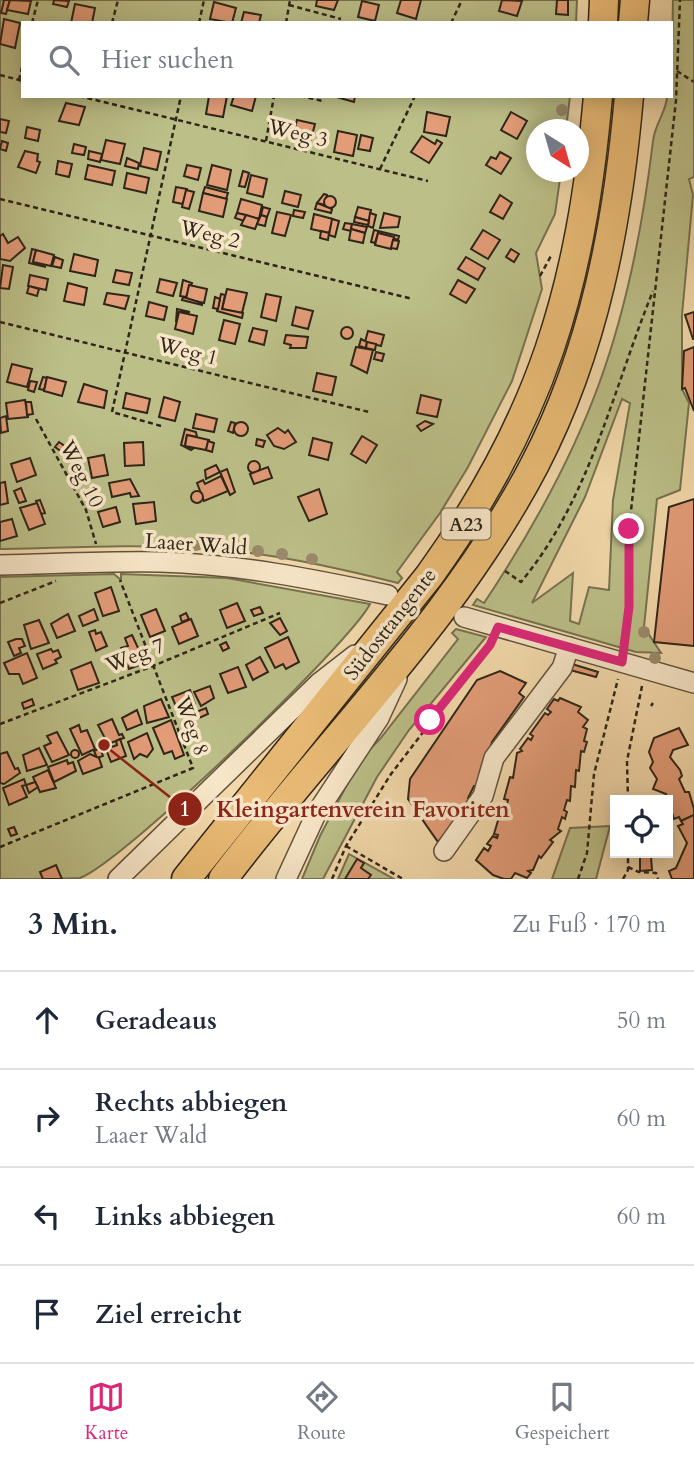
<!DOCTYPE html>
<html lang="de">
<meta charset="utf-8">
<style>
body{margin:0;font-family:Cardo,serif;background:#f6f6f7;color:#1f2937}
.controls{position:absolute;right:21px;bottom:21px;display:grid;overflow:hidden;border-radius:0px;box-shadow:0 4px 18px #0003}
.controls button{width:63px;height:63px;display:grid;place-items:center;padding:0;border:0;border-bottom:2px solid #e0e1e3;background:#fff;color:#1f2937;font:35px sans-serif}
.compass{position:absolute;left:526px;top:119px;width:63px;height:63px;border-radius:50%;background:#fff;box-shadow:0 4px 18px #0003;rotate:143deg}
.stop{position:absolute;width:21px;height:21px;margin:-16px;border:5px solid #db2777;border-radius:50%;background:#fff}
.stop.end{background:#db2777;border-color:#fff;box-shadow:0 2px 7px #0008}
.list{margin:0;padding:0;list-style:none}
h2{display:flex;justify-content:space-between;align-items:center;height:91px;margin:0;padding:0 28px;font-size:30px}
h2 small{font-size:23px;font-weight:400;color:#747a83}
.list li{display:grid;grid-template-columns:46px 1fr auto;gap:21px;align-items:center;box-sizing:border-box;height:98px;padding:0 28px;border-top:2px solid #e0e1e3}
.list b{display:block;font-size:26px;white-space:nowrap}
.list p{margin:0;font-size:23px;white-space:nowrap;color:#747a83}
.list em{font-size:23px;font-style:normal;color:#747a83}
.icon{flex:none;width:38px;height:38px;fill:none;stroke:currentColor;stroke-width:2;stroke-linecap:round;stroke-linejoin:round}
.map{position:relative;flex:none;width:694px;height:879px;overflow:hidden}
.search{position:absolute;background:#fff;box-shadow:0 4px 18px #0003;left:21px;right:21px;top:21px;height:77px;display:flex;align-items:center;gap:18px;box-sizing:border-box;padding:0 24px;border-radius:0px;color:#747a83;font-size:26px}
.sheet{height:483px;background:#fff}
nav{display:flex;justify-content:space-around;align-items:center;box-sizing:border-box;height:98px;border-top:2px solid #e0e1e3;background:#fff;font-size:19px;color:#747a83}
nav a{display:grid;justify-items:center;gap:4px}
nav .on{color:#db2777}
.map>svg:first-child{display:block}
.green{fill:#bcbf88;stroke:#767250;stroke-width:2;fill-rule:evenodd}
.building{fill:#e29c78;stroke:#2f2518;stroke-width:2}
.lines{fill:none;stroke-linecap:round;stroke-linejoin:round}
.minor-casing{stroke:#60523d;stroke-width:22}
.highway-casing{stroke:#2f2518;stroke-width:31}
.path{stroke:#2f2518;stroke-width:2.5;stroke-dasharray:5 3.5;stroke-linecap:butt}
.minor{stroke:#f7e6c8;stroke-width:19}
.highway{stroke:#eabc76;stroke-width:28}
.tree{fill:#9a8b6a}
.route{stroke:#db2777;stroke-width:9}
.labels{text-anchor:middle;stroke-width:7;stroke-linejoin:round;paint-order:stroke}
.shield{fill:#f7e6c8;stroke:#6b5f4d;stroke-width:2}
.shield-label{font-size:19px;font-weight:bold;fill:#2f2518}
.street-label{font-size:21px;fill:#2f2518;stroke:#f7e6c8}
.leader{fill:none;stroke:#8f2418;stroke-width:2.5}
.callout-dot{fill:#8f2418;stroke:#f7e6c8;stroke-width:2.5}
.mark-label{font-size:21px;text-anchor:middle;font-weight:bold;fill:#fff}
.callout-label{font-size:23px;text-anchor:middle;font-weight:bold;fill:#8f2418;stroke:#f7e6c8;stroke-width:7;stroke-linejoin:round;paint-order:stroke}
</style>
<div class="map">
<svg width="694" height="879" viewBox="0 0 694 879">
<rect width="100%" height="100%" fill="#f3d9ab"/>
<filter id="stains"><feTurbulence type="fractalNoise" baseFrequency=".00286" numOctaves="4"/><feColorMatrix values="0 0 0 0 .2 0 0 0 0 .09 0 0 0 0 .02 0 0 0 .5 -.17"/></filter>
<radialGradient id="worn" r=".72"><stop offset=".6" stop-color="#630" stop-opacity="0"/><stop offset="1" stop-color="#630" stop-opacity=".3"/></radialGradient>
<g class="green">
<path d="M0,0H577L576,23H23V96H570L566,129L536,130V172H561L555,214L536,253L542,289L512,381L468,467L440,513L397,572L402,578L398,583C330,566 262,551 193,548C129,544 64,548 0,549Z"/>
<path d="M673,0H694V177L689,179L693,195L682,315V389L689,403L680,490L657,499L644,627L661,653L636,652L473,605L477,599L484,603C588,447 631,327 653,141C655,123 667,111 667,96H671ZM622,399L630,403L613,500L609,590L589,587L579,624L570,621L573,573L532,603L585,497Z"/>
<path d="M114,574L121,580V574L227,578L370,604C352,641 125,861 80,878C62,879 20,879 0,879V577Z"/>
<path d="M456,629L486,637L409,730L377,777L323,879H302L320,836L361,758L380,739L458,639L452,633Z"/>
<path d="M610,826L596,879H552L570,828Z"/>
<path d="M349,854L394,879H338Z"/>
</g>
<g class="building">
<path d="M4,0H10L6,14L1,13Z"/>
<path d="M10,0L31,1L28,14L7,10Z"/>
<path d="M54,0L69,1L67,7L53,4Z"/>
<path d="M317,0H338L334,10L316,6Z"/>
<path d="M401,0H421L416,19L397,13Z"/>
<path d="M502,0L522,1L517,16L499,11Z"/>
<path d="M557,0H568V15L556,14Z"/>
<path d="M362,1L379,5L375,21L358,17Z"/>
<path d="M214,2L236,8L232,23L210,19Z"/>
<path d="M75,4L95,8L92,23H71Z"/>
<path d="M244,12L261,15L259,23H241Z"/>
<path d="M4,19L20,23L15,48L0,44Z"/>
<path d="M209,96H227L223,117L206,114Z"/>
<path d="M234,96H256L252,111L231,105Z"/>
<path d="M333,96H355L354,102Z"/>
<path d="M66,103L85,107L79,125L59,121Z"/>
<path d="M427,112L450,117L446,136L424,132Z"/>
<path d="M511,112L527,121L517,139L501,130Z"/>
<path d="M0,119L9,121L6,133L0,132Z"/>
<path d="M297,120L315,124L310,143L292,139Z"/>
<path d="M27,127L40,130L38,141L25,138Z"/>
<path d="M338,131L357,135L353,156L334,152Z"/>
<path d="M361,135L373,138L370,151L358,149Z"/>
<path d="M422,136L435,144L437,140L442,143L429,163L411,152Z"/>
<path d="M106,140L125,144L120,164L101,160Z"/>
<path d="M2,141L8,143L6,151L0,149Z"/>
<path d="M74,144L86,147L84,155L72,153Z"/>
<path d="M144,148L161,152L157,170L140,166Z"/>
<path d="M25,151L38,154L37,161L40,162L36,173L18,167Z"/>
<path d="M89,151L102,154L100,162L88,159Z"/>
<path d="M500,152L511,158L501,174L486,165L491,157L496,159Z"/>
<path d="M127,158L139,163L138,169L125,166Z"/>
<path d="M58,161L72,164L69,177L56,174Z"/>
<path d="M88,165L115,171L112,185L85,179Z"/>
<path d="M187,165L201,168L198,180L184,176Z"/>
<path d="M212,165L231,170L227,190L207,185Z"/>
<path d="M243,171L249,173L245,187L239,186Z"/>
<path d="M127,173L149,178L146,193L124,188Z"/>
<path d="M251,175L267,179L263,197L247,193Z"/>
<path d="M176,187L187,189L183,204L173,202Z"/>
<path d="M205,187L228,193L226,199L203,193Z"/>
<path d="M186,190L194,192L189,209L182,207Z"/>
<path d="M285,191L301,195L298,207L282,203Z"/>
<path d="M203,193L227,199L223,217L199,211Z"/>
<path d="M324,194L327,195L325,205L317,203Z"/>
<path d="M500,195L512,203L503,219L490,212Z"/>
<circle cx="330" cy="202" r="6"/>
<path d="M241,199L262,205L259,219L237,213Z"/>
<path d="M317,203L332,209L331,213L315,209Z"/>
<path d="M263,207L270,209L267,217L261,215Z"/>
<path d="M358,207L371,210L369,221L355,217Z"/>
<path d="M294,210L305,212L303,218L293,216Z"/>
<path d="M277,212L291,215L285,236L272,233Z"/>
<path d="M237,213L246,215L244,221L235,218Z"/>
<path d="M370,213L376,215L373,228L368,226Z"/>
<path d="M384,213L400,217L398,227L380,228Z"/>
<path d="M314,214L333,219L329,233L311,229Z"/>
<path d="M246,215L259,219L255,229L241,225Z"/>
<path d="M261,215L267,217L265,226L257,224Z"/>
<path d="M355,217L369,221L368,225L354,222Z"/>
<path d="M332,219L339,221L335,237L329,235Z"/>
<path d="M345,223L352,224L351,231L343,229Z"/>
<path d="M352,224L367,227L365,233L351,229Z"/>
<path d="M351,229L365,233L363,243L349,240Z"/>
<path d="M374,230L399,236L398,240L378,233L375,243L371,242Z"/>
<path d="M483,230L500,240L488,259L471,249Z"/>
<path d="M321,231L329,233L328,240L320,238Z"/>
<path d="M378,233L394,237L391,249L375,245Z"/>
<path d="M3,234L8,243L18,237L25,248L10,261L0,259V236Z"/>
<path d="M393,240L399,241L397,249L391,248Z"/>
<path d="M32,249L36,250L33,262L46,267L29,263Z"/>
<path d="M511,249L519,254L514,262L506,257Z"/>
<path d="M36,250L54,255L51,266L33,262Z"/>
<path d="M74,254L98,260L95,276L70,271Z"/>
<path d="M55,257L63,260L61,268L52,266Z"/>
<path d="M466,257L485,268L478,280L458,269Z"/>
<path d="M3,265L13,267L9,289L0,288Z"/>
<path d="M116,270L132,273L129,285L113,282Z"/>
<path d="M30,275L48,279L46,290L28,286Z"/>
<path d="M160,279L177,283L173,296L157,292Z"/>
<path d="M183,280L192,283L186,297L180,296Z"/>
<path d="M458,280L475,289L466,303L450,294Z"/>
<path d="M68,283L87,288L84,305L64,301Z"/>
<path d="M189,285L207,289L204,303L186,299Z"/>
<path d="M29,286L39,289L37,296L27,293Z"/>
<path d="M227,289L247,293L242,313L222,309Z"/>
<path d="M107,293L129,296L125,309L104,304Z"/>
<path d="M221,294L225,295L222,309L243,313L242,318L217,311Z"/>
<path d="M266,294L281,297L276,321L261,317Z"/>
<path d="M183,297L202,303V305L182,300Z"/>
<path d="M215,297L220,299L218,309L213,308Z"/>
<path d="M149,302L167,307L164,320L146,316Z"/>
<path d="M296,307L313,311L308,329L292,325Z"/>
<path d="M177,309L190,312H179L176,322Z"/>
<path d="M179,312L197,316L193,334L175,329Z"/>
<path d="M694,312V339H693L685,315Z"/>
<path d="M224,320L240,324L235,344L219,340Z"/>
<circle cx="347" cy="333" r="6"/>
<path d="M253,328L267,331L264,345L249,341Z"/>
<path d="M368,331L384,335L381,346L365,342Z"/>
<path d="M286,335L308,337L306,348H290L291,345L284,343Z"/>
<path d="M361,339L367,342L366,348L359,346Z"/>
<path d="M367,342L376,344L375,350L366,348Z"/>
<path d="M356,347L373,350L367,373L351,365Z"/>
<path d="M694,347V411L685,388L682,389L684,351Z"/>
<path d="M376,352L384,354L382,361L374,359Z"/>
<path d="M12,364L32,369L27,387L7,382Z"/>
<path d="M317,373L336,377L332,395L313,391Z"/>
<path d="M43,377L47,378L44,390L39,389Z"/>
<path d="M47,377L66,382L62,396L44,391Z"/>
<path d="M30,381L37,382L34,392L28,390Z"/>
<path d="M84,384L107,391L104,408L78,402Z"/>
<path d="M126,393L150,399L147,413L123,408Z"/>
<path d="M421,395L441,400L437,417L417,413Z"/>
<path d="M164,397L180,402L175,421L159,417Z"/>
<path d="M25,400L28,417L8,419L6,403Z"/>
<path d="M26,402H31L33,414L27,415Z"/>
<path d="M196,414L217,419L214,432L193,428Z"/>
<path d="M6,416L8,431L1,433L0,418Z"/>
<path d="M425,421L433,424L421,431L417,426Z"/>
<circle cx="241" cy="429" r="7"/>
<path d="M231,422L235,423L233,433L228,431Z"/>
<path d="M278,428L285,433L288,430L296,442L284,449L274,446L267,435Z"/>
<path d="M185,429L196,432L197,437L187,435L185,446L194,448L191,450L181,445Z"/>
<path d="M187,435L209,440L206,450L185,446Z"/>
<path d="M362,436L377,445L366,463L351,454Z"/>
<path d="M313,438L332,443L328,460L309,455Z"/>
<path d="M257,439L265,441L263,447L256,445Z"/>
<path d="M208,441L214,443L212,452L206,450Z"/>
<path d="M59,442L66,447L62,452L55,447Z"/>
<path d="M143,442L144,465L125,466L124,443Z"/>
<path d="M104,455L108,475L92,478L88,458Z"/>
<path d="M30,458L36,475L17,482L11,464Z"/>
<circle cx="254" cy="467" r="6"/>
<path d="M216,465L220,472L206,479L205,470Z"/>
<path d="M268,467L272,478L254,484L250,474Z"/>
<path d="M227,469L235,492L230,495L220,472Z"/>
<path d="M221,476L228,491L204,501L197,483L203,480L205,484Z"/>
<path d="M130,479L139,496L131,497L130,493L112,497L109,483Z"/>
<path d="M5,482L8,503L0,505V483Z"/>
<path d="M21,488L26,501L19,503L14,491Z"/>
<path d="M319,489L327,514L309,521L298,497Z"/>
<circle cx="197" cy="497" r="6"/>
<path d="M694,499V646L654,642L669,507Z"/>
<path d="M40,500L45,513L41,514L36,501Z"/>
<path d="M154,502L156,521L136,524L133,504Z"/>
<path d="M37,503L45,524L29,530L20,508Z"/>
<path d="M116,507L120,522L103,527L98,512Z"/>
<path d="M12,519L17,536L0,541V522Z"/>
<path d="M111,587L119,611L103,616L95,593Z"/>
<path d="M237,603L245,621L227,628L220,610Z"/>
<path d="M260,607L263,613L254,616L251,610Z"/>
<path d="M94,609L98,620L83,626L79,616Z"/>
<path d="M156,609L165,631L150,637L141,615Z"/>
<path d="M186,613L189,619L182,622L180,616Z"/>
<path d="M68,614L75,631L57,638L51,624Z"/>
<path d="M280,618L287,631L280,635L270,623Z"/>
<path d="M191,619L198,636L179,644L172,627Z"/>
<path d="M39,620L49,643L31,649L24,625Z"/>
<path d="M95,630L96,634L101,632L107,646L96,651L89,632Z"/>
<path d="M132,635L145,663L129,669L121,648L128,646L125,638Z"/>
<path d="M288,637L299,662L286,669L283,664L275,668L265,648Z"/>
<path d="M16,639H22L25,646L19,648L21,653L14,656L8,642Z"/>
<path d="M226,642L229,648L223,651L220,645Z"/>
<path d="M51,649L53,652L58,650L61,657L55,660L57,663L43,669L37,654Z"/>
<path d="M27,653L37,678L23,684L19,674H9L4,663Z"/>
<path d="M260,657L268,672L253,680L246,665Z"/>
<path d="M91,662L99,683L78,690L71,670Z"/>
<path d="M572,664L598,672L596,677L570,670Z"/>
<path d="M238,667L246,687L228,693L220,674Z"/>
<path d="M500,671L526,683L519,693L524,697L492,742L479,788L474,786L468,798L473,801L438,842L408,799L410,779L477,680Z"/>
<path d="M210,686L214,698L201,706L194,692Z"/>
<path d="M190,690L195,704L178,711L172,697Z"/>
<path d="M560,698L581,707L578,712L588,720L583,727L587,729L584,741L587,742L584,752L581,751L579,771L576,770L575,787L571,786L570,801L567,800L564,810L567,812L565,819L562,817L558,829L561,831L550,840L553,842L541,858L539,856L533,870L528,871L531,873L527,878L515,873L511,879H504L493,875L476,860L484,848L488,851L491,846L487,844L493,836L497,838L498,835L494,834L502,807L506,808L508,800L504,799L510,777L513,778L517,753L522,751L520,749L528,738L531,740L533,736L530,734L545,713L548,715L551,712L547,709L554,699L558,701Z"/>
<path d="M32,699L34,705L24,709L22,703Z"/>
<path d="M161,699L169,717L147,723L144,706Z"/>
<path d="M206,708L208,714L199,718L196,712Z"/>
<path d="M137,710L142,724L127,730L122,718Z"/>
<path d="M112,719L119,735L122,734L124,738L108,744L98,725Z"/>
<path d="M171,720L184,755L175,759L172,751L164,754L153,728Z"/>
<path d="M79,725L81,732L87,730L95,749L82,755L70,729Z"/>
<path d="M679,728L688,745L673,750L670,757L680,770L682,776L679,779L685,792H689L694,809V815L681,821L679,817L674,819L666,794L653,789L657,779L650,768L653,762L649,752L654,738Z"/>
<path d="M57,732L69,755L52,762L44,746L51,743L47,736Z"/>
<path d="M147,733L153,749L147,757L140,754L134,759L128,742Z"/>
<path d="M120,739L126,756L111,762L106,749L117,745L116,741Z"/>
<path d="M39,748L47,765L27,771L23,755Z"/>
<path d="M100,748L103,756L97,758L94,751Z"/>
<circle cx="75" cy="754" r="4"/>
<path d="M7,752L15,769L18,768L20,773L4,784L0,783V754Z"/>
<path d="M90,754L99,758L102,767L83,774L78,761Z"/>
<path d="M67,760L68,764L73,762L76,771L54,782L48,767Z"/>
<path d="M48,770L56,788L40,792L33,777Z"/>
<path d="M24,779L26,785L22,786L27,797L9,805L3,788Z"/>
<path d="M35,782L38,787L29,793L26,785Z"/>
<path d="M694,815V879H672L669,871L676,868L687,843L678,826L683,824L681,821Z"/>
<path d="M14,827L17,834L11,836L8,829Z"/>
<path d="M651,856L652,870L640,871V857Z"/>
<path d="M357,859L364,863L361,868L371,875L368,879H345Z"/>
<path d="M56,865L62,879H43L40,872Z"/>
</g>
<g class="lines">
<g class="minor-casing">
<g id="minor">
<path d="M0,565C53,564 107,561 160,562C237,564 313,579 388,595"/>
<path d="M464,617L694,683"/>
<path d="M444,851L483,796L494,758L562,668L569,647"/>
<path d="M118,879L319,683L355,655"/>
<path d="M286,879L316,814L379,718L397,679"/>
</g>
</g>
<g class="highway-casing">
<g id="highway">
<path d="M603,23L604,0"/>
<path d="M633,23L635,0"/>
<path d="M186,879L429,576C542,419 581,288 598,96"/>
<path d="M223,879C327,741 455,618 535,464C594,350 618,223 629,96"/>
</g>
</g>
<g class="path">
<path d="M289,5L341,19"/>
<path d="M32,23L38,0"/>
<path d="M112,23L118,0"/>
<path d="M199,23L204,0"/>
<path d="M286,23L290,0"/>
<path d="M451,23L462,0"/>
<path d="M677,71L694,82"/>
<path d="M0,75L23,81"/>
<path d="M19,80L23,63"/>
<path d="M79,96L428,181"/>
<path d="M300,96L323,101"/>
<path d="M266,141L274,96"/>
<path d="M380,169L415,96"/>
<path d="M0,199L413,299"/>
<path d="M540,276L552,254"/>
<path d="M0,322L369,412"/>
<path d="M36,419L86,510L96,544"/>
<path d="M161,426L112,412L181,96"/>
<path d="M505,571L521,582C590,499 613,389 653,291"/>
<path d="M0,603L56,581"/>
<path d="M625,645L630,607L629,529L676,100L680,0"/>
<path d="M651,706L653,703"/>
<path d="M0,724L153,666L280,613"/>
<path d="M628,800L627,761L642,686"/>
<path d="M346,846L403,879"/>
<path d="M0,847L193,768L120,580"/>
<path d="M628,867L639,872L656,873L658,879"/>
<path d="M332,879L346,846L391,774L492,642"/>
<path d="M578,879L587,853L594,774L618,679"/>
<path d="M623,879L628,870V853"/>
</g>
<use href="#minor" class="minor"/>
<use href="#highway" class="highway"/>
</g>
<g class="tree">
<circle cx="562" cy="110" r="6"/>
<circle cx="196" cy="545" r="6"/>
<circle cx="227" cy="547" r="6"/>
<circle cx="258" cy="551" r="6"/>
<circle cx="282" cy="554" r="6"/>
<circle cx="312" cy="559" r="6"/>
<circle cx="644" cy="632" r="6"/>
<circle cx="655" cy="658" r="6"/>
</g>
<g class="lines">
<path class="route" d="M430,720L490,645L498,627L622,662L629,607V529"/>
</g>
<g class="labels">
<rect class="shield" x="441.5" y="508.5" width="49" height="31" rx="5"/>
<g class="shield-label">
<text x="466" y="531">A23</text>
</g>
<g class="street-label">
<text transform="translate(298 133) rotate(14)" y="7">Weg 3</text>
<text transform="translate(210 234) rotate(14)" y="7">Weg 2</text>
<text transform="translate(188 351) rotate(14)" y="7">Weg 1</text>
<text transform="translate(82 474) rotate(63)" y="7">Weg 10</text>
<text transform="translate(196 544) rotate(4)" y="7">Laaer Wald</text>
<text transform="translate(390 624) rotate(-52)" y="7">Südosttangente</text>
<text transform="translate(135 655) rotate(-21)" y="7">Weg 7</text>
<text transform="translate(192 726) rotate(70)" y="7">Weg 8</text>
</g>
</g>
<path class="leader" d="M104 745L185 809"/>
<g class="callout-dot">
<circle cx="104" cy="745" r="7"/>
<circle cx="185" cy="809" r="18"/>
</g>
<g class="mark-label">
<text x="185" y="816">1</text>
</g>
<g class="callout-label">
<text x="363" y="817">Kleingartenverein Favoriten</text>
</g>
<rect width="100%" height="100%" filter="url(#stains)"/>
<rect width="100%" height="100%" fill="url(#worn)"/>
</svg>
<div class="controls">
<button><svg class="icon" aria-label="locate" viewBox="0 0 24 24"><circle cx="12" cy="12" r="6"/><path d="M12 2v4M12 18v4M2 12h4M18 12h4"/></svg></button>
</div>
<svg class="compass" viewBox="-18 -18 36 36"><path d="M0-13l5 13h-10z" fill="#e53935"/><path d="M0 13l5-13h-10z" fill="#747a83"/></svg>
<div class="stop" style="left:430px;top:720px"></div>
<div class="stop end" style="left:629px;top:529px"></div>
<div class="search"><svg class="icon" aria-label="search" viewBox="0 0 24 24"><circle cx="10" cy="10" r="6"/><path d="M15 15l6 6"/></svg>Hier suchen</div>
</div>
<section class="sheet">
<h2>3 Min.<small>Zu Fuß · 170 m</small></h2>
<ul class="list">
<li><svg class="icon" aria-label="ahead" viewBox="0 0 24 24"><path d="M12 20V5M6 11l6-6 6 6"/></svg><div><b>Geradeaus</b></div><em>50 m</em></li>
<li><svg class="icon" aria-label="right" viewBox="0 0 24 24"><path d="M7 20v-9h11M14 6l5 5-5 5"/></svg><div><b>Rechts abbiegen</b><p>Laaer Wald</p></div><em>60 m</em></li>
<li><svg class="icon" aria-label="left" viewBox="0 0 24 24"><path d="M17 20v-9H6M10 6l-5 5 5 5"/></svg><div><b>Links abbiegen</b></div><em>60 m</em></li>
<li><svg class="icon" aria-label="arrive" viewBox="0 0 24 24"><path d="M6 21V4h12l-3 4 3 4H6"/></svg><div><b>Ziel erreicht</b></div></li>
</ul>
</section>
<nav>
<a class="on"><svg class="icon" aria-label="map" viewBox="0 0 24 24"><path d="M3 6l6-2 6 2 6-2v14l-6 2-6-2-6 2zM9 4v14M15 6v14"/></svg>Karte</a>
<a><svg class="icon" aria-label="directions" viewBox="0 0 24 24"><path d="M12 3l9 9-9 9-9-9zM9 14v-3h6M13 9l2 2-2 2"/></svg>Route</a>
<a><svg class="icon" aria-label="saved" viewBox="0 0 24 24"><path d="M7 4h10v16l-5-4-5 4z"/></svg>Gespeichert</a>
</nav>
